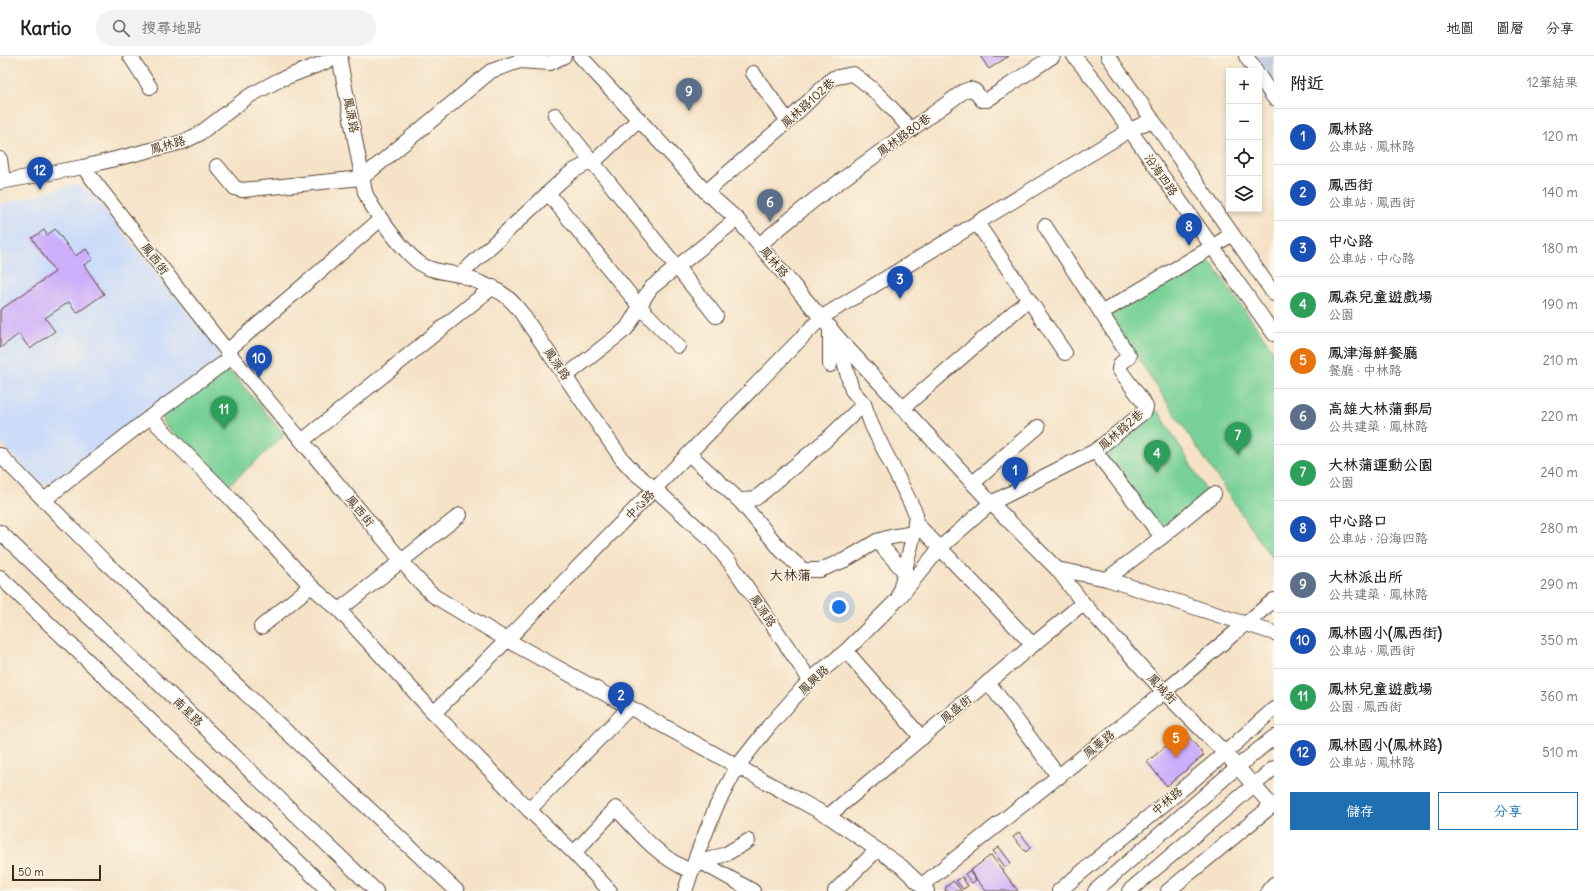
<!DOCTYPE html>
<html lang="zh-TW">
<meta charset="utf-8">
<style>
body{margin:0;font-family:Delius,"LXGW WenKai TC",sans-serif;background:#f2f2f2;color:#222}
.controls{position:absolute;right:12px;top:12px;display:grid;overflow:hidden;border-radius:0px;box-shadow:0 2px 6px #0003}
.controls button{width:36px;height:36px;display:grid;place-items:center;padding:0;border:0;border-bottom:1px solid #e0e0e0;background:#fff;color:#222;font:20px sans-serif}
.scale{position:absolute;left:12px;bottom:10px;width:89px;box-sizing:border-box;padding-left:4px;border:2px solid #3b2a1e;border-top:0;font-size:11px;line-height:14px;white-space:nowrap;color:#3b2a1e;-webkit-text-stroke:3px #fcf5e5;paint-order:stroke}
.you{position:absolute;left:839px;top:551px;width:14px;height:14px;margin:-10px;border:3px solid #fff;border-radius:50%;background:#1a73e8;box-shadow:0 0 0 6px #1a73e833}
.badge{display:grid;place-items:center;width:26px;height:26px;border-radius:50%;background:#1f6fb2;color:#fff;font-size:13px;font-weight:700}
.pin{position:absolute;translate:-50% -33px;filter:drop-shadow(0 1px 2px #0008)}
.pin::after{content:'';position:absolute;top:21px;width:14px;height:12px;background:inherit;clip-path:polygon(0 0,100% 0,50% 100%)}
.list{margin:0;padding:0;list-style:none}
h2{display:flex;justify-content:space-between;align-items:center;height:52px;margin:0;padding:0 16px;font-size:17px}
h2 small{font-size:13px;font-weight:400;color:#767676}
.list li{display:grid;grid-template-columns:26px 1fr auto;gap:12px;align-items:center;box-sizing:border-box;height:56px;padding:0 16px;border-top:1px solid #e0e0e0}
.list b{display:block;font-size:15px;white-space:nowrap}
.list p{margin:0;font-size:13px;white-space:nowrap;color:#767676}
.list em{font-size:13px;font-style:normal;color:#767676}
.actions{display:flex;gap:8px;padding:12px 16px}
.actions a{flex:1;padding:9px 0;border:1px solid #1f6fb2;border-radius:0px;text-align:center;font-size:14px;color:#1f6fb2}
.actions .main{background:#1f6fb2;color:#fff}
.icon{flex:none;width:22px;height:22px;fill:none;stroke:currentColor;stroke-width:2;stroke-linecap:round;stroke-linejoin:round}
.map{position:relative;flex:none;width:1274px;height:835px;overflow:hidden}
header{display:flex;align-items:center;gap:24px;box-sizing:border-box;height:56px;padding:0 20px;background:#fff;border-bottom:1px solid #e0e0e0}
header strong{font-size:19px}
nav{display:flex;gap:22px;margin-inline-start:auto;font-size:14px}
.search{width:280px;height:36px;background:#f2f2f2;display:flex;align-items:center;gap:10px;box-sizing:border-box;padding:0 14px;border-radius:22px;color:#767676;font-size:15px}
main{display:flex}
aside{flex:1;background:#fff}
.map>svg:first-child{display:block}
.built{fill:#cbdbf9}
.industrial{fill:#b7c5de}
.green{fill:#76d097;stroke:#587d5a}
.building{fill:#cdaefa}
.lines{fill:none;stroke-linecap:round;stroke-linejoin:round}
.minor-casing{stroke:#574637;stroke-width:16}
.minor{stroke:#fff;stroke-width:14}
.labels{text-anchor:middle;stroke-width:3;stroke-linejoin:round;paint-order:stroke}
.street-label{font-size:12px;fill:#3b2a1e;stroke:#fcf5e5}
.quarter-label{font-size:14px;fill:#3b2a1e;stroke:#fcf5e5}
</style>
<header>
<strong>Kartio</strong>
<div class="search"><svg class="icon" aria-label="search" viewBox="0 0 24 24"><circle cx="10" cy="10" r="6"/><path d="M15 15l6 6"/></svg>搜尋地點</div>
<nav><a>地圖</a><a>圖層</a><a>分享</a></nav>
</header>
<main>
<div class="map">
<svg width="1274" height="835" viewBox="0 0 1274 835">
<rect width="100%" height="100%" fill="#fcf5e5"/>
<filter id="ink" filterUnits="userSpaceOnUse"><feTurbulence type="fractalNoise" baseFrequency=".025" numOctaves="2"/><feDisplacementMap in="SourceGraphic" scale="8" xChannelSelector="R" yChannelSelector="G"/><feConvolveMatrix kernelMatrix="1 2 1 2 8 2 1 2 1" color-interpolation-filters="sRGB"/></filter>
<filter id="wash" filterUnits="userSpaceOnUse"><feTurbulence type="fractalNoise" baseFrequency=".012" numOctaves="4" result="noise"/><feDisplacementMap in="SourceGraphic" scale="16" xChannelSelector="R" yChannelSelector="G"/><feGaussianBlur stdDeviation="0.9" result="paint"/><feColorMatrix in="noise" values="0 0 0 0 0 0 0 0 0 0 0 0 0 0 0 0 0 1.4 0 .05"/><feComposite in="paint" operator="in"/></filter>
<g filter="url(#wash)">
<rect width="100%" height="100%" fill="#f5e2c7"/>
<path class="built" d="M75,128L87,132L218,293V304L60,425L41,428L0,386V149Z"/>
<path class="industrial" d="M1247,0H1274V40Z"/>
<g class="green">
<path d="M1202,204L1210,205L1274,296V503L1271,502L1109,259Z"/>
<path d="M224,313L232,317L285,379L228,430L163,367V357Z"/>
<path d="M1153,354L1159,356L1206,434L1204,440L1166,471L1159,469L1104,400L1106,395Z"/>
</g>
<g id="blocks">
<g class="building">
<path d="M980,0H1009L989,13Z"/>
<path d="M55,173L75,200L86,193L93,203L84,209L104,238L77,257L69,246L45,262L55,275L30,293L19,278L0,292V254L55,216L32,182L44,174L47,179Z"/>
<path d="M1184,675L1204,699L1167,730L1147,706Z"/>
<path d="M1019,776L1031,791L1026,796L1013,781Z"/>
<path d="M999,791L1011,807L1005,811L993,795Z"/>
<path d="M991,799L1018,835H986L970,815Z"/>
<path d="M969,815L976,824L972,827L965,818Z"/>
<path d="M962,821L968,830L963,833L956,825Z"/>
<path d="M953,825L962,835H945L946,831Z"/>
</g>
</g>
</g>
<g filter="url(#ink)">
<use href="#blocks" fill-opacity="0" stroke="#574637" stroke-width="1"/>
<g class="lines">
<g class="minor-casing">
<g id="minor">
<path d="M130,0L150,31"/>
<path d="M339,0L365,136C372,154 408,203 426,211C436,216 448,216 459,219C464,220 470,223 476,225C497,234 505,236 520,255L622,403L634,416L655,433L711,484L731,508L810,624"/>
<path d="M580,0L706,136L737,163L840,284L991,447L1057,513L1083,547L1164,636L1225,697L1272,750"/>
<path d="M1074,0L1098,29L1274,278"/>
<path d="M1108,0L1274,238"/>
<path d="M1246,0L1256,15"/>
<path d="M753,17L788,65"/>
<path d="M1259,20L1274,42"/>
<path d="M555,59L716,260"/>
<path d="M0,103L3,125"/>
<path d="M217,110L235,132L242,134L362,122L491,15L520,5L550,7L564,0"/>
<path d="M83,111L227,295L416,522L434,540L507,584L828,760L901,810L927,835"/>
<path d="M0,126L83,111L183,86L199,78L249,40L279,24L341,0"/>
<path d="M706,136L788,65L833,22L853,18C876,34 893,53 911,74"/>
<path d="M548,137L640,251L678,290"/>
<path d="M977,167L1065,297"/>
<path d="M759,189L814,144L964,35L970,33L975,35L982,44H987L1053,0"/>
<path d="M460,219L562,124L573,115L598,102L639,63"/>
<path d="M1101,257L1212,191L1232,178"/>
<path d="M830,271V309"/>
<path d="M840,284L844,306L852,334L864,348L872,370L916,458L914,477L899,539"/>
<path d="M227,295L381,163"/>
<path d="M566,320L626,273C636,260 641,244 652,231L737,163"/>
<path d="M903,352L1028,244"/>
<path d="M150,361L232,444L311,530L339,554L434,657L529,754L574,797L610,835"/>
<path d="M302,385L493,231"/>
<path d="M1095,395L1162,481"/>
<path d="M689,398L740,445L782,495L803,514H820L845,504L877,485L891,481L914,477"/>
<path d="M0,399L105,506L457,835"/>
<path d="M973,427L1038,371"/>
<path d="M44,444L150,361L232,301"/>
<path d="M740,445L756,442L826,384L864,348"/>
<path d="M915,466L1033,589"/>
<path d="M0,476L376,835"/>
<path d="M877,485L909,521"/>
<path d="M1057,513L1107,523L1274,577"/>
<path d="M0,521L329,835"/>
<path d="M1107,523L1162,481L1214,438"/>
<path d="M339,554L460,459"/>
<path d="M261,571L311,530"/>
<path d="M846,595L922,682"/>
<path d="M988,626L1059,721"/>
<path d="M434,657L507,584L822,261L1130,74L1152,64"/>
<path d="M529,754L629,652"/>
<path d="M828,760L1083,547"/>
<path d="M574,797L616,752C638,776 660,803 691,815L701,806L726,798L748,785"/>
<path d="M701,806L753,835"/>
<path d="M922,829L1164,636L1274,544"/>
<path d="M685,835L698,796L716,751L737,711L769,670L810,624L846,595L898,543L940,492L991,447L1095,395L1145,355L1146,351L1144,347L1119,313L1121,307L1128,302L1129,300L1045,170"/>
<path d="M835,835L877,794"/>
<path d="M1059,835L1216,705L1274,653"/>
<path d="M1095,835L1236,712L1274,681"/>
<path d="M1129,835L1274,712"/>
<path d="M1168,835L1274,748"/>
<path d="M1268,835L1274,828"/>
</g>
</g>
<use href="#minor" class="minor"/>
</g>
</g>
<g class="labels">
<g class="street-label">
<text transform="translate(808 47) rotate(-42)" y="4">鳳林路102巷</text>
<text transform="translate(351 59) rotate(79)" y="4">鳳源路</text>
<text transform="translate(904 79) rotate(-36)" y="4">鳳林路80巷</text>
<text transform="translate(168 89) rotate(-16)" y="4">鳳林路</text>
<text transform="translate(1161 119) rotate(55)" y="4">沿海四路</text>
<text transform="translate(155 203) rotate(52)" y="4">鳳西街</text>
<text transform="translate(774 206) rotate(49)" y="4">鳳林路</text>
<text transform="translate(557 308) rotate(55)" y="4">鳳源路</text>
<text transform="translate(1121 374) rotate(-41)" y="4">鳳林路2巷</text>
<text transform="translate(640 449) rotate(-46)" y="4">中心路</text>
<text transform="translate(360 455) rotate(50)" y="4">鳳西街</text>
<text transform="translate(763 555) rotate(56)" y="4">鳳源路</text>
<text transform="translate(814 624) rotate(-43)" y="4">鳳興路</text>
<text transform="translate(1162 633) rotate(47)" y="4">鳳城街</text>
<text transform="translate(956 653) rotate(-40)" y="4">鳳盛街</text>
<text transform="translate(188 656) rotate(44)" y="4">南星路</text>
<text transform="translate(1099 688) rotate(-39)" y="4">鳳華路</text>
<text transform="translate(1167 745) rotate(-40)" y="4">中林路</text>
</g>
<g class="quarter-label">
<text x="790" y="524">大林蒲</text>
</g>
</g>
</svg>
<div class="controls">
<button>+</button>
<button>−</button>
<button><svg class="icon" aria-label="locate" viewBox="0 0 24 24"><circle cx="12" cy="12" r="6"/><path d="M12 2v4M12 18v4M2 12h4M18 12h4"/></svg></button>
<button><svg class="icon" aria-label="layers" viewBox="0 0 24 24"><path d="M12 4l9 5-9 5-9-5zM3 14l9 5 9-5"/></svg></button>
</div>
<div class="scale">50 m</div>
<div class="you"></div>
<div class="pin badge" style="left:1015px;top:434px;background:#1a4fb4">1</div>
<div class="pin badge" style="left:621px;top:659px;background:#1a4fb4">2</div>
<div class="pin badge" style="left:900px;top:243px;background:#1a4fb4">3</div>
<div class="pin badge" style="left:1157px;top:417px;background:#2e9e5b">4</div>
<div class="pin badge" style="left:1176px;top:702px;background:#e8710a">5</div>
<div class="pin badge" style="left:770px;top:166px;background:#5c6f8a">6</div>
<div class="pin badge" style="left:1238px;top:399px;background:#2e9e5b">7</div>
<div class="pin badge" style="left:1189px;top:190px;background:#1a4fb4">8</div>
<div class="pin badge" style="left:689px;top:55px;background:#5c6f8a">9</div>
<div class="pin badge" style="left:259px;top:322px;background:#1a4fb4">10</div>
<div class="pin badge" style="left:224px;top:373px;background:#2e9e5b">11</div>
<div class="pin badge" style="left:40px;top:134px;background:#1a4fb4">12</div>
</div>
<aside>
<h2>附近<small>12筆結果</small></h2>
<ul class="list">
<li><span class="badge" style="background:#1a4fb4">1</span><div><b>鳳林路</b><p>公車站 · 鳳林路</p></div><em>120 m</em></li>
<li><span class="badge" style="background:#1a4fb4">2</span><div><b>鳳西街</b><p>公車站 · 鳳西街</p></div><em>140 m</em></li>
<li><span class="badge" style="background:#1a4fb4">3</span><div><b>中心路</b><p>公車站 · 中心路</p></div><em>180 m</em></li>
<li><span class="badge" style="background:#2e9e5b">4</span><div><b>鳳森兒童遊戲場</b><p>公園</p></div><em>190 m</em></li>
<li><span class="badge" style="background:#e8710a">5</span><div><b>鳳津海鮮餐廳</b><p>餐廳 · 中林路</p></div><em>210 m</em></li>
<li><span class="badge" style="background:#5c6f8a">6</span><div><b>高雄大林蒲郵局</b><p>公共建築 · 鳳林路</p></div><em>220 m</em></li>
<li><span class="badge" style="background:#2e9e5b">7</span><div><b>大林蒲運動公園</b><p>公園</p></div><em>240 m</em></li>
<li><span class="badge" style="background:#1a4fb4">8</span><div><b>中心路口</b><p>公車站 · 沿海四路</p></div><em>280 m</em></li>
<li><span class="badge" style="background:#5c6f8a">9</span><div><b>大林派出所</b><p>公共建築 · 鳳林路</p></div><em>290 m</em></li>
<li><span class="badge" style="background:#1a4fb4">10</span><div><b>鳳林國小(鳳西街)</b><p>公車站 · 鳳西街</p></div><em>350 m</em></li>
<li><span class="badge" style="background:#2e9e5b">11</span><div><b>鳳林兒童遊戲場</b><p>公園 · 鳳西街</p></div><em>360 m</em></li>
<li><span class="badge" style="background:#1a4fb4">12</span><div><b>鳳林國小(鳳林路)</b><p>公車站 · 鳳林路</p></div><em>510 m</em></li>
</ul>
<div class="actions"><a class="main">儲存</a><a>分享</a></div>
</aside>
</main>
